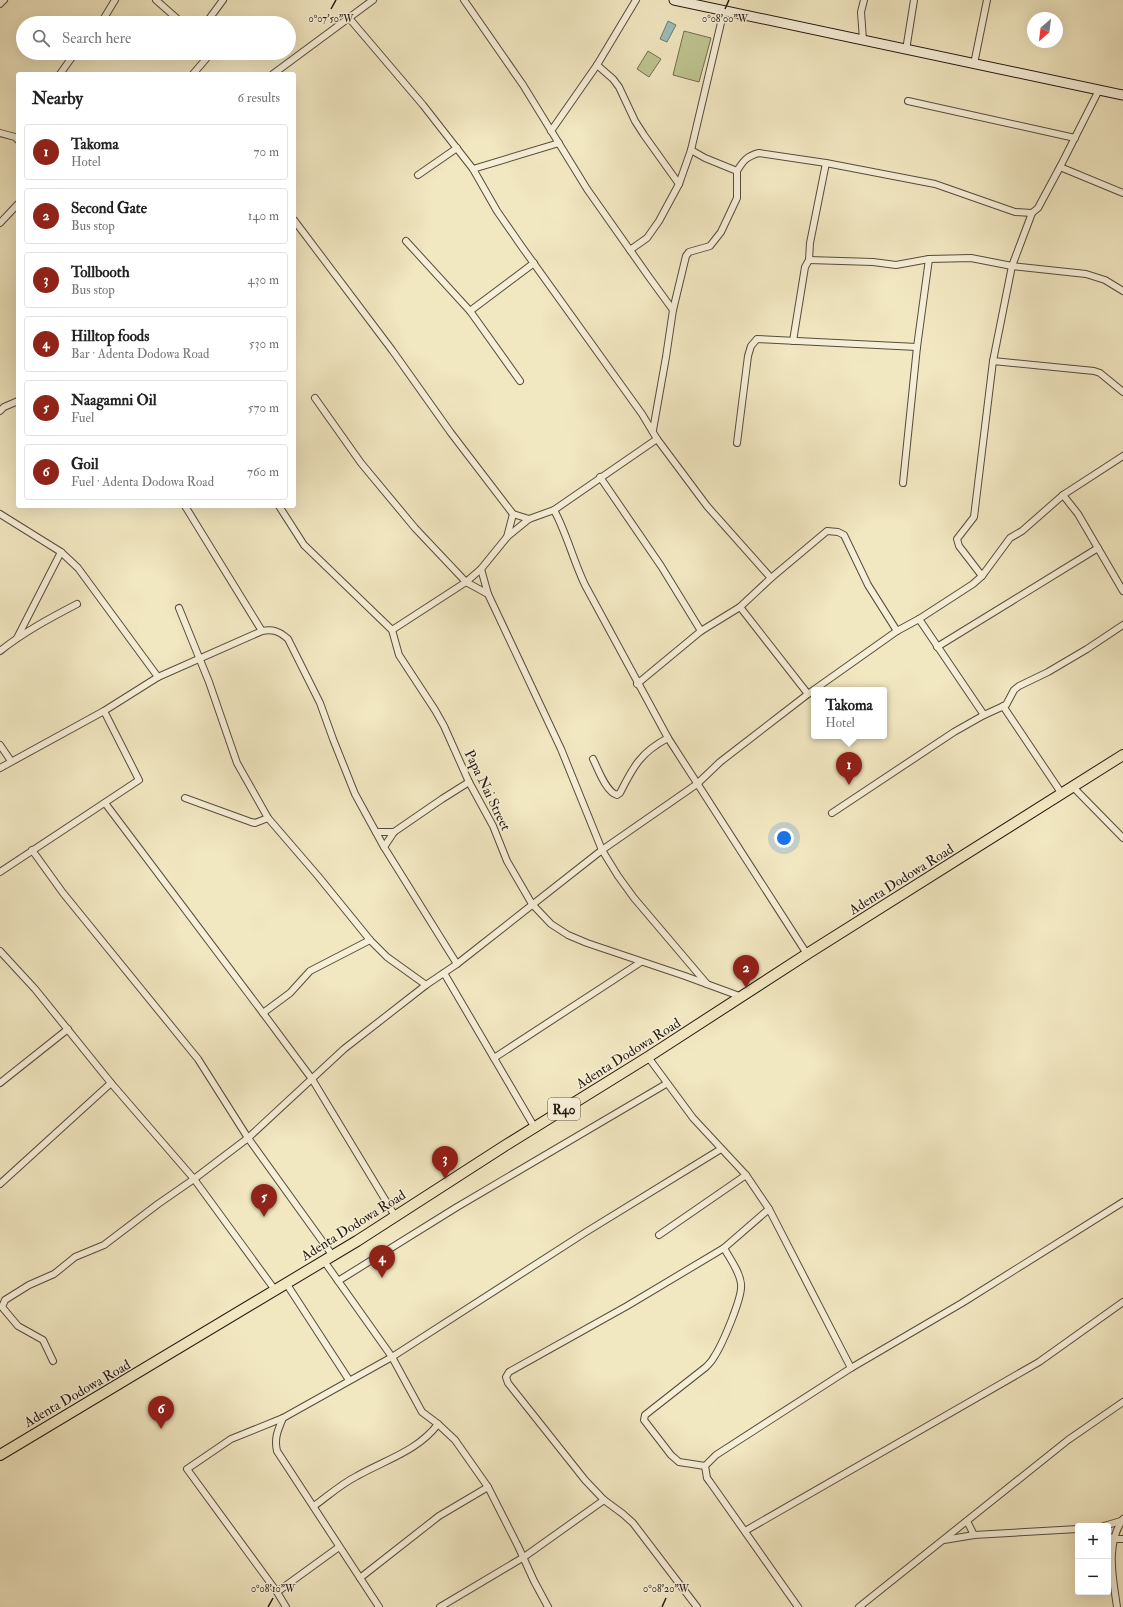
<!DOCTYPE html>
<meta charset="utf-8">
<style>
body{margin:0;font-family:"IM FELL Double Pica",serif;background:#f2f2f2;color:#222}
.controls{position:absolute;right:12px;bottom:12px;display:grid;overflow:hidden;border-radius:4px;box-shadow:0 4px 16px #0002}
.controls button{width:36px;height:36px;display:grid;place-items:center;padding:0;border:0;border-bottom:1px solid #e0e0e0;background:#fff;color:#222;font:20px sans-serif}
.compass{position:absolute;left:1027px;top:12px;width:36px;height:36px;border-radius:50%;background:#fff;box-shadow:0 4px 16px #0002;rotate:208deg}
.you{position:absolute;left:784px;top:838px;width:14px;height:14px;margin:-10px;border:3px solid #fff;border-radius:50%;background:#1a73e8;box-shadow:0 0 0 6px #1a73e833}
.badge{display:grid;place-items:center;width:26px;height:26px;border-radius:50%;background:#8f2418;color:#fff;font-size:13px;font-weight:700}
.pin{position:absolute;translate:-50% -33px;filter:drop-shadow(0 1px 2px #0008)}
.pin::after{content:'';position:absolute;top:21px;width:14px;height:12px;background:inherit;clip-path:polygon(0 0,100% 0,50% 100%)}
.popup{position:absolute;left:811px;top:687px;width:76px;height:52px;box-sizing:border-box;display:grid;place-content:center;border-radius:4px;background:#fff;filter:drop-shadow(0 1px 3px #0005);font-size:13px;white-space:nowrap;color:#767676}
.popup b{font-size:15px;color:#222}
.popup::after{content:'';position:absolute;left:50%;top:100%;margin-left:-8px;border:8px solid transparent;border-top-color:#fff}
.list{margin:0;padding:0;list-style:none}
h2{display:flex;justify-content:space-between;align-items:center;height:52px;margin:0;padding:0 16px;font-size:17px}
h2 small{font-size:13px;font-weight:400;color:#767676}
.list li{display:grid;grid-template-columns:26px 1fr auto;gap:12px;align-items:center;box-sizing:border-box;height:56px;margin:0 8px 8px;padding:0 8px;border:1px solid #e0e0e0;border-radius:4px}
.list b{display:block;font-size:15px;white-space:nowrap}
.list p{margin:0;font-size:13px;white-space:nowrap;color:#767676}
.list em{font-size:13px;font-style:normal;color:#767676}
.icon{flex:none;width:22px;height:22px;fill:none;stroke:currentColor;stroke-width:2;stroke-linecap:round;stroke-linejoin:round}
.map{position:relative;flex:none;width:1123px;height:1607px;overflow:hidden}
.search{position:absolute;background:#fff;box-shadow:0 4px 16px #0002;left:16px;top:16px;width:280px;height:44px;display:flex;align-items:center;gap:10px;box-sizing:border-box;padding:0 14px;border-radius:22px;color:#767676;font-size:15px}
.panel{position:absolute;background:#fff;box-shadow:0 4px 16px #0002;left:16px;top:72px;width:280px;height:436px;border-radius:4px}
.map>svg:first-child{display:block}
.green{fill:#bec490;stroke:#716e4f}
.water{fill:#9cbeba;stroke:#6c7c75}
.lines{fill:none;stroke-linecap:round;stroke-linejoin:round}
.street-casing{stroke:#574c3b;stroke-width:8}
.secondary-casing{stroke:#24180e;stroke-width:11}
.primary-casing{stroke:#24180e;stroke-width:12}
.street{stroke:#f6efd7;stroke-width:6}
.secondary{stroke:#f6efd7;stroke-width:9}
.primary{stroke:#f1e7c1;stroke-width:10}
.ticks{fill:none;stroke:#24180e;stroke-width:1.5}
.labels{text-anchor:middle;stroke-width:3;stroke-linejoin:round;paint-order:stroke}
.shield{fill:#f6efd7;stroke:#63584a;stroke-width:1}
.shield-label{font-size:13px;font-weight:bold;fill:#24180e}
.street-label{font-size:14px;fill:#24180e;stroke:#f6efd7}
.ticks-label{font-size:10px;text-anchor:middle;fill:#24180e;stroke:#f6efd7;stroke-width:3;stroke-linejoin:round;paint-order:stroke}
</style>
<div class="map">
<svg width="1123" height="1607" viewBox="0 0 1123 1607">
<rect width="100%" height="100%" fill="#f1e7c1"/>
<filter id="stains"><feTurbulence type="fractalNoise" baseFrequency=".005" numOctaves="4"/><feColorMatrix values="0 0 0 0 .2 0 0 0 0 .09 0 0 0 0 .02 0 0 0 .5 -.17"/></filter>
<radialGradient id="worn" r=".72"><stop offset=".6" stop-color="#630" stop-opacity="0"/><stop offset="1" stop-color="#630" stop-opacity=".3"/></radialGradient>
<g class="green">
<path d="M684,31L711,38L699,82L673,75Z"/>
<path d="M648,51L661,59L649,77L637,69Z"/>
</g>
<path class="water" d="M668,21L676,25L667,42L660,39Z"/>
<g class="lines">
<g class="street-casing">
<g id="street">
<path d="M156,0L182,23"/>
<path d="M464,0L523,85L587,189L649,277L673,310"/>
<path d="M0,4L4,0"/>
<path d="M349,18L423,105L473,169L497,211L522,247L642,414L657,439L707,506L771,578L827,531L838,532L844,535L868,585L897,631"/>
<path d="M101,23L115,0"/>
<path d="M206,23L223,0"/>
<path d="M863,40L861,12L864,0"/>
<path d="M906,50L914,0"/>
<path d="M974,64L987,0"/>
<path d="M597,65L613,79L619,87L635,121L644,135L679,184"/>
<path d="M60,74L75,53"/>
<path d="M193,74L211,53"/>
<path d="M273,74L373,0"/>
<path d="M908,101L1075,138"/>
<path d="M551,131L597,65L636,0"/>
<path d="M0,133L15,137L18,140"/>
<path d="M1060,167L1123,193"/>
<path d="M473,169L559,143"/>
<path d="M737,171C743,161 747,156 759,153L826,163L935,184L1015,212L1032,213L1038,208L1060,167L1099,90"/>
<path d="M418,175L457,148"/>
<path d="M294,220L392,350L451,433L513,514L529,519"/>
<path d="M0,223L18,204"/>
<path d="M406,241L470,311L520,381"/>
<path d="M630,250L647,238L659,221L679,184L691,150L724,10"/>
<path d="M809,260L873,262L896,265L929,259L971,258L1012,266L1086,274L1105,280L1123,291"/>
<path d="M470,311L534,263"/>
<path d="M793,341L805,267L809,260L810,243L826,163"/>
<path d="M993,361L1094,371L1100,373L1123,392"/>
<path d="M315,398L361,463L415,528L466,582L488,594"/>
<path d="M0,411L4,407L18,401"/>
<path d="M653,430L666,357L673,310L686,256L689,252L710,246L721,232L737,198V171L705,158L691,150"/>
<path d="M737,443L748,356L751,346L757,339L917,347"/>
<path d="M600,477L661,566L701,631"/>
<path d="M903,483L917,347L929,259"/>
<path d="M1063,495L1078,514L1123,591"/>
<path d="M185,506L262,631"/>
<path d="M279,506L304,545L392,630L399,655L435,710L444,726L469,782L493,826L507,861L532,904L551,924L568,935L587,943L685,976L742,997"/>
<path d="M554,510L657,439"/>
<path d="M0,514L61,552L78,568L158,677"/>
<path d="M507,537L513,514"/>
<path d="M481,569L488,594L561,749L602,850L618,876L634,898L707,984"/>
<path d="M982,576L959,546L957,539L974,517L993,361L1012,266L1032,213"/>
<path d="M740,607L771,578"/>
<path d="M179,608L209,682L237,763L268,818L318,876L370,940L387,957L426,985"/>
<path d="M919,619L984,715"/>
<path d="M392,630L466,582L481,569L507,537L529,519L554,510C567,534 573,560 585,585L668,738L807,954"/>
<path d="M17,638L61,552"/>
<path d="M937,647L1098,548"/>
<path d="M0,651C24,632 50,618 77,604"/>
<path d="M637,684L701,631L740,607L808,694"/>
<path d="M1003,706L1062,794"/>
<path d="M0,745L11,761"/>
<path d="M593,759C598,769 606,792 617,795L620,793C633,767 641,752 668,738"/>
<path d="M0,768L104,711"/>
<path d="M1073,787L1123,838"/>
<path d="M185,798L251,822L255,823L268,818"/>
<path d="M105,803L263,1013"/>
<path d="M832,813L954,732L984,715L1006,705L1014,690L1019,686L1048,672L1087,649L1123,625"/>
<path d="M376,832H394"/>
<path d="M384,847L394,832L442,799L469,782"/>
<path d="M32,850L63,893L198,1059L248,1138L333,1256"/>
<path d="M0,872L139,780L104,711L158,677L262,631C273,629 279,631 288,639L320,703L333,739L355,794L384,847L457,964"/>
<path d="M370,940L310,971L290,993L263,1013L312,1079L395,1216"/>
<path d="M0,951L35,989L111,1083L194,1179L275,1290"/>
<path d="M444,973L535,1128"/>
<path d="M648,1057L693,1118L746,1175L769,1209L851,1368"/>
<path d="M494,1058L641,962"/>
<path d="M0,1083L68,1029"/>
<path d="M0,1184L111,1083"/>
<path d="M659,1235L746,1175"/>
<path d="M324,1261L392,1357L422,1412L438,1424L455,1440L488,1487L518,1546L534,1581L548,1607"/>
<path d="M338,1281L457,1207L666,1084"/>
<path d="M286,1283L349,1380"/>
<path d="M53,1361L43,1340L18,1326L2,1307L5,1300L29,1285L54,1274L75,1257L104,1245L158,1204L194,1179L248,1138L344,1049L426,985L457,964L602,850L697,784L720,762L808,694L897,631L919,619L973,584L982,576L1010,538L1022,531L1063,495L1123,456"/>
<path d="M283,1418C278,1430 274,1438 277,1451L379,1607"/>
<path d="M705,1466L679,1462L671,1455L644,1420L645,1415L706,1367C709,1364 712,1361 714,1357C722,1345 743,1297 741,1284C740,1272 730,1259 724,1248"/>
<path d="M314,1506C328,1496 341,1484 357,1476C385,1460 418,1451 438,1424"/>
<path d="M967,1521L974,1535"/>
<path d="M1104,1526L1121,1521"/>
<path d="M745,1531L1039,1362L1123,1302"/>
<path d="M1108,1536L1114,1539H1123"/>
<path d="M944,1540L974,1535L1078,1529"/>
<path d="M360,1578L439,1516L488,1487"/>
<path d="M277,1592L339,1547"/>
<path d="M286,1607L277,1592L187,1469L231,1439L283,1418L392,1357L586,1232L721,1149"/>
<path d="M440,1607L524,1557L604,1500"/>
<path d="M697,1607L633,1523L623,1514L604,1500L585,1480L508,1383L506,1377L509,1372L627,1306L724,1248L769,1209"/>
<path d="M798,1607L710,1482L707,1478L705,1466L716,1455L851,1368L962,1303L1123,1202"/>
<path d="M859,1607L1068,1440L1123,1402"/>
<path d="M1117,1607C1113,1578 1105,1545 1123,1519"/>
</g>
</g>
<g class="secondary-casing">
<path id="secondary" d="M674,0L1123,95"/>
</g>
<g class="primary-casing">
<path id="primary" d="M0,1455L357,1241L506,1145L648,1057L807,954L1123,755"/>
</g>
<use href="#street" class="street"/>
<use href="#secondary" class="secondary"/>
<use href="#primary" class="primary"/>
</g>
<path class="ticks" d="M331,9L336,0M725,9L729,0M268,1607L273,1598M662,1607L666,1598"/>
<g class="labels">
<rect class="shield" x="548" y="1098" width="32" height="22" rx="3"/>
<g class="shield-label">
<text x="564" y="1114">R40</text>
</g>
<g class="street-label">
<text transform="translate(488 790) rotate(64)" y="5">Papa Nai Street</text>
<text transform="translate(901 879) rotate(-32)" y="5">Adenta Dodowa Road</text>
<text transform="translate(628 1053) rotate(-32)" y="5">Adenta Dodowa Road</text>
<text transform="translate(353 1225) rotate(-32)" y="5">Adenta Dodowa Road</text>
<text transform="translate(77 1393) rotate(-30)" y="5">Adenta Dodowa Road</text>
</g>
</g>
<g class="ticks-label">
<text x="331" y="22">0°07'50"W</text>
<text x="725" y="22">0°08'00"W</text>
<text x="273" y="1592">0°08'10"W</text>
<text x="666" y="1592">0°08'20"W</text>
</g>
<rect width="100%" height="100%" filter="url(#stains)"/>
<rect width="100%" height="100%" fill="url(#worn)"/>
</svg>
<div class="controls">
<button>+</button>
<button>−</button>
</div>
<svg class="compass" viewBox="-18 -18 36 36"><path d="M0-13l5 13h-10z" fill="#e53935"/><path d="M0 13l5-13h-10z" fill="#767676"/></svg>
<div class="you"></div>
<div class="pin badge" style="left:849px;top:785px">1</div>
<div class="popup"><b>Takoma</b>Hotel</div>
<div class="pin badge" style="left:746px;top:988px">2</div>
<div class="pin badge" style="left:445px;top:1179px">3</div>
<div class="pin badge" style="left:382px;top:1278px">4</div>
<div class="pin badge" style="left:264px;top:1217px">5</div>
<div class="pin badge" style="left:161px;top:1429px">6</div>
<div class="search"><svg class="icon" aria-label="search" viewBox="0 0 24 24"><circle cx="10" cy="10" r="6"/><path d="M15 15l6 6"/></svg>Search here</div>
<section class="panel">
<h2>Nearby<small>6 results</small></h2>
<ul class="list">
<li><span class="badge">1</span><div><b>Takoma</b><p>Hotel</p></div><em>70 m</em></li>
<li><span class="badge">2</span><div><b>Second Gate</b><p>Bus stop</p></div><em>140 m</em></li>
<li><span class="badge">3</span><div><b>Tollbooth</b><p>Bus stop</p></div><em>430 m</em></li>
<li><span class="badge">4</span><div><b>Hilltop foods</b><p>Bar · Adenta Dodowa Road</p></div><em>530 m</em></li>
<li><span class="badge">5</span><div><b>Naagamni Oil</b><p>Fuel</p></div><em>570 m</em></li>
<li><span class="badge">6</span><div><b>Goil</b><p>Fuel · Adenta Dodowa Road</p></div><em>760 m</em></li>
</ul>
</section>
</div>
